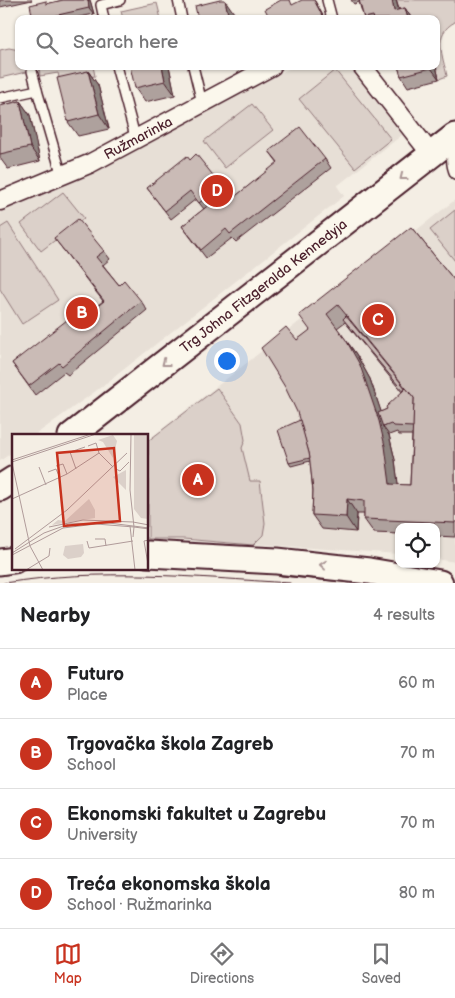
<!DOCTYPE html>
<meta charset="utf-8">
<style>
body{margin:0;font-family:"Balsamiq Sans",sans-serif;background:#f2f2f2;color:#202124}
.controls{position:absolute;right:15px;bottom:15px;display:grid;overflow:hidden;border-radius:10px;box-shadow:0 1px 4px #0004}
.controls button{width:45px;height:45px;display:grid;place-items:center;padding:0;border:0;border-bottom:1px solid #e0e0e0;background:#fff;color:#202124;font:25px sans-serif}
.you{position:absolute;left:226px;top:360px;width:18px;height:18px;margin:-12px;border:4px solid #fff;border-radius:50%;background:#1a73e8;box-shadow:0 0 0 8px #1a73e833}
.badge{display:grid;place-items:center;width:32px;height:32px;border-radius:50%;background:#c8321e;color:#fff;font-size:16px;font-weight:700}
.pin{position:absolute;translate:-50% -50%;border:2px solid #fff;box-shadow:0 1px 5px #0006}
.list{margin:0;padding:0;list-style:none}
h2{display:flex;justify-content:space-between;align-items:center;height:65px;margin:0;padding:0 20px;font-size:21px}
h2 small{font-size:16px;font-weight:400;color:#757577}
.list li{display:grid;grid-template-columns:32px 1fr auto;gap:15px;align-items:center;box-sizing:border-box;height:70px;padding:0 20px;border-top:1px solid #e0e0e0}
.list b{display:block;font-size:19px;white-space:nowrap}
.list p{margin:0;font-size:16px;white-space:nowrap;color:#757577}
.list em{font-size:16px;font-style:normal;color:#757577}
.icon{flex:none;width:28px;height:28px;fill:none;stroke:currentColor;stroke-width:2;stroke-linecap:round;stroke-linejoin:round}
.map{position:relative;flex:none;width:455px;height:583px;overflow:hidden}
.search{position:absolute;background:#fff;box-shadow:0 1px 4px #0004;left:15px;right:15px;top:15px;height:55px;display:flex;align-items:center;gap:12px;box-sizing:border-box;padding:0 18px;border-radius:10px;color:#757577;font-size:19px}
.sheet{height:345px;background:#fff}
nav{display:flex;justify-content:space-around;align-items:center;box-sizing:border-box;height:70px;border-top:1px solid #e0e0e0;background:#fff;font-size:14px;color:#757577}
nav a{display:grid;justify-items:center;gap:2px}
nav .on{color:#c8321e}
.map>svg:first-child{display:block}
.built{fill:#e7dfd6}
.green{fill:#dbd0c9;stroke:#92787a}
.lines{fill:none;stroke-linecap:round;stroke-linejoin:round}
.service-casing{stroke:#4a1f2b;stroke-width:12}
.minor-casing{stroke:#4a1f2b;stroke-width:21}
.secondary-casing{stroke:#4a1f2b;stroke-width:29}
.service{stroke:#fbf7ec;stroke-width:9}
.minor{stroke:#fbf7ec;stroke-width:18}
.secondary{stroke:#fbf7ec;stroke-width:25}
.tram{stroke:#4a1f2b;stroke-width:1}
.wall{fill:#aea19d;stroke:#4a1f2b;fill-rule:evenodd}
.shaded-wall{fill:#8d837f;stroke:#4a1f2b}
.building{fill:#cabbb6;stroke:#4a1f2b;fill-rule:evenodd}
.oneway{stroke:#ab9695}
.labels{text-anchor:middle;stroke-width:4.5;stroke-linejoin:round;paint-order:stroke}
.street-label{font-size:14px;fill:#4a1f2b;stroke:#fbf7ec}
.inset-road{fill:none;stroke:#b09b9a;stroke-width:1}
.view{fill:#c8321e;fill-opacity:0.15;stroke:#c8321e;stroke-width:2.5}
.inset-edge{fill:none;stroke:#4a1f2b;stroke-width:2.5}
</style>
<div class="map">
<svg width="455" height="583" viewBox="0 0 455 583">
<rect width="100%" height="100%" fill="#f4eee4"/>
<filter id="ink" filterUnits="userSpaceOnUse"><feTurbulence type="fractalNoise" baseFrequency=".02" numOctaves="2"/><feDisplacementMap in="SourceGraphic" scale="10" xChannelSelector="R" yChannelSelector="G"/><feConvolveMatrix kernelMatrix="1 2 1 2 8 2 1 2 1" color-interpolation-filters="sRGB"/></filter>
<g filter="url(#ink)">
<g class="built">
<path d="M294,66H349L402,135L337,186L344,196L104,385L35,435L14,436V451L0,461V212L84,177Z"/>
<path d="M455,200V562L436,559V527H399V554L183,539H148V440Z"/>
</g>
<g class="green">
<path d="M396,0H455V22C432,34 443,56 447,76L439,79L436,66V19H401Z"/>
<path d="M157,3L161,19H123L121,11Z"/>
<path d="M9,48L19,50V66H25L26,72L0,78V50Z"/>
<path d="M39,66H93L95,76L60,82L58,73L40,76Z"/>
<path d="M335,70L391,139L355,168L299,99Z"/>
<path d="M252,104L273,130L225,168L204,141Z"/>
<path d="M63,192L84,218L41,251L21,224Z"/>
<path d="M455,210V261L430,230Z"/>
<path d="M8,223L58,300L22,324L0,289V228Z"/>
<path d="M217,388L242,423L245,440L242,448L250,481H260L265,523L263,535L253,545L183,539H148V441Z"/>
</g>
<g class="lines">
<g class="service-casing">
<g id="service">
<path d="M178,0L182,19"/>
<path d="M327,0L332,19"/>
<path d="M104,19L101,5L120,0"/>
<path d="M116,66L136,140"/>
<path d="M193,66L202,103"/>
<path d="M32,71L37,90"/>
<path d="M0,98L37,90L62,176"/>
<path d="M454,144C451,154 450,164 455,174"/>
</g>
</g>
<g class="minor-casing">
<g id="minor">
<path d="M362,66L431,154"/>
<path id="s1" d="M0,201L89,164L272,66"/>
</g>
</g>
<g class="secondary-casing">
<g id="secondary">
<path id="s2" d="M71,436L455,136"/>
<path d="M0,488L14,479"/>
<path d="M148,554L277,561L369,571L440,583"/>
<path d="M0,562L14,560"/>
</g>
</g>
<use href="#service" class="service"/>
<use href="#minor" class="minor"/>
<use href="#secondary" class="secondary"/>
<g class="tram">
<path d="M281,576L353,583"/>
<path d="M4,583C99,568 195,577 290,583"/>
</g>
</g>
<g class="wall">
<path d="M0,0H32L0,7Z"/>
<path d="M63,0H90L94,14L70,19H33L47,4Z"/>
<path d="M351,0H396L399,9L405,8L412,19H364L359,2L354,4Z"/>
<path d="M169,66L175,95L145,102L135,88Z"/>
<path d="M398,66H436L439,79L408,87L401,76Z"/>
<path d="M88,71L98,85L109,129L78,136L68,122Z"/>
<path d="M20,101L30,115L40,161L8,169L0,158V106Z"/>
<path d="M269,151L325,159L331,168L236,242L232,238L206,258L182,226L204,209L196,199L171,219L147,188L190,160L232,199L278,163Z"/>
<path d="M411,227L455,281V537L436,536V527H399V534L374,533L364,519V514H357L356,532L322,529L312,515L313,491L310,461L291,466L289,463L300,420L297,340L310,331ZM345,322L402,392L387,409L381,412L370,379L356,354L337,328ZM397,432L399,435H412L410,485H398L395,460L389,435Z"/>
<path d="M54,238L104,251L110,259L103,265L119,285L141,301L147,310L68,375L64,372L35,395L12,363L72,326L103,301Z"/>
</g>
<g class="shaded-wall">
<path d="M88,0H90L94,14L89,8Z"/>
<path d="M225,0L234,13L236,19H229Z"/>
<path d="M314,0L315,1L325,19L323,17Z"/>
<path d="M392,0H396L401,19L394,11Z"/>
<path d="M405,8L412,19H408Z"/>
<path d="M162,66H169L175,95L165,81Z"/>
<path d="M431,66H436L439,79L431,68Z"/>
<path d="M88,71L98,85L109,129L99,114Z"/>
<path d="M20,101L30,115L40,161L30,147Z"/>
<path d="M346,340L356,354L370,379L386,426L383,427L389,435L395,460L400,499L390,484Z"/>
<path d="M347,499L357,514L356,532L346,517Z"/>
</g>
<g class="building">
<path d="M63,0H88L89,8L40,19H33L30,5L46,1V4Z"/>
<path d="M220,0H225L229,19H198L195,6Z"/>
<path d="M281,0H290L292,5L302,0H314L323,17L319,19H270L265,9Z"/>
<path d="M359,0H392L394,11L405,8L408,19H374L373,16L364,18Z"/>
<path d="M130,66H162L165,81L135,88Z"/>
<path d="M398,66H431V68L401,76Z"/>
<path d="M88,71L99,114L68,122L57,78Z"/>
<path d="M20,101L30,147L0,154V106Z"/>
<path d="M300,127L325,159L230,234L226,229L201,250L182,226L210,204L205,198L199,203L190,191L165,211L147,188L187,156L190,160L196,154L232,199L278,162L269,151Z"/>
<path d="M78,219L104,251L96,257L119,285L124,280L141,301L62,366L59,363L29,386L12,363L67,320L72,326L104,301L54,238Z"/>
<path d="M411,227L455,281V523L364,519V501L347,499L346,517L312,515L313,491L309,453L297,412L285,387L261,348L286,327L297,340L310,330L299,315ZM338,305L414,398L410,485L390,484L385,446L379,421L360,365L346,340L327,314Z"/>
<path d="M346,316L406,389L403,391L343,319Z"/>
<path d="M406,388L414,398L413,427L393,426L391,424L383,427L378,413L387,409L386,407Z"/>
<path d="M300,420L309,453L310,458L289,463L278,430Z"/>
</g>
<defs><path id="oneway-chevron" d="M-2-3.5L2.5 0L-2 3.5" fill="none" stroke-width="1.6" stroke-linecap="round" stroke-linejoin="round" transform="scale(1.25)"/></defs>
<g class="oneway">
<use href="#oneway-chevron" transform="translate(403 177) rotate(142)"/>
<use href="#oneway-chevron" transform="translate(165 363) rotate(142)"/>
<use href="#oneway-chevron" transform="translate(323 565) rotate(-174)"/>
</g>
</g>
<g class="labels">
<g class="street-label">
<text dy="5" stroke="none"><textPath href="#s1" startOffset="152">Ružmarinka</textPath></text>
<text dy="5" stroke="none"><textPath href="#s2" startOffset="244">Trg Johna Fitzgeralda Kennedyja</textPath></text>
</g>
</g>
<g transform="translate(12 434)">
<rect width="136" height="136" fill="#f4eee4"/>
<path d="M122,0H136V85L129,84L122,75ZM101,1L105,7L101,24L91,8L86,6ZM114,36V56L101,43ZM77,65L83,76V84L40,91L46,86L53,87ZM71,110L72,119L69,123L56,125L51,121L53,112Z" fill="#dbd0c9"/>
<path class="inset-road" d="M76,12L84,9L87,19M0,26L79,0M0,28L84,0M0,29L18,112L31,136M104,30V35L108,37L117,28M44,32L51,30L55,40M27,33L34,51M64,35L58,18L73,13M36,38L44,35L48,44M0,65L55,40L87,19L101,33M121,88L137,91M118,92L123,136M37,93L71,86L121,88M121,103L122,93L137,95M83,105H93L94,112M75,107L77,114L121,107M3,115L55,76L115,19M0,119L32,99L57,90L97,89L137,94M0,121L51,94L84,90L122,93L118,56L119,0M136,130L132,107L137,106M14,136L37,122L38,114"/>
<path class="view" d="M102,14L108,87L52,92L45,19Z"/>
<rect width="136" height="136" class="inset-edge"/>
</g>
</svg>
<div class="controls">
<button><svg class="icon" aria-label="locate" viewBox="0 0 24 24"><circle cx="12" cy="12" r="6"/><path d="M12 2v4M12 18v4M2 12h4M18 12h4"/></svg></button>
</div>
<div class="you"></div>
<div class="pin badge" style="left:198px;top:480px">A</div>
<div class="pin badge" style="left:82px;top:313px">B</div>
<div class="pin badge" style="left:378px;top:320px">C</div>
<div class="pin badge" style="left:217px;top:191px">D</div>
<div class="search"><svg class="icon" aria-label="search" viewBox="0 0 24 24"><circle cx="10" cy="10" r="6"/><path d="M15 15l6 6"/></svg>Search here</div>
</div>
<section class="sheet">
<h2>Nearby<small>4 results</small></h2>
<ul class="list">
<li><span class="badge">A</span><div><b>Futuro</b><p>Place</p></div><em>60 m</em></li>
<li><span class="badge">B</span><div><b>Trgovačka škola Zagreb</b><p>School</p></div><em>70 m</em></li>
<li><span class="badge">C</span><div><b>Ekonomski fakultet u Zagrebu</b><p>University</p></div><em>70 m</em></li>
<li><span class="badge">D</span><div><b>Treća ekonomska škola</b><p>School · Ružmarinka</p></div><em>80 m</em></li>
</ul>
</section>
<nav>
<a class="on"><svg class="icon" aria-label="map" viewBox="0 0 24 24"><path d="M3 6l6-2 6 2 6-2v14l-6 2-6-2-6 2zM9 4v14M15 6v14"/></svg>Map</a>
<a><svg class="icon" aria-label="directions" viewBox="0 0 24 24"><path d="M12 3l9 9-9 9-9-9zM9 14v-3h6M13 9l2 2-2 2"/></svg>Directions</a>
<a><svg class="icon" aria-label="saved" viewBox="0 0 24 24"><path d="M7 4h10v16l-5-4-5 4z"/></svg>Saved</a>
</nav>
